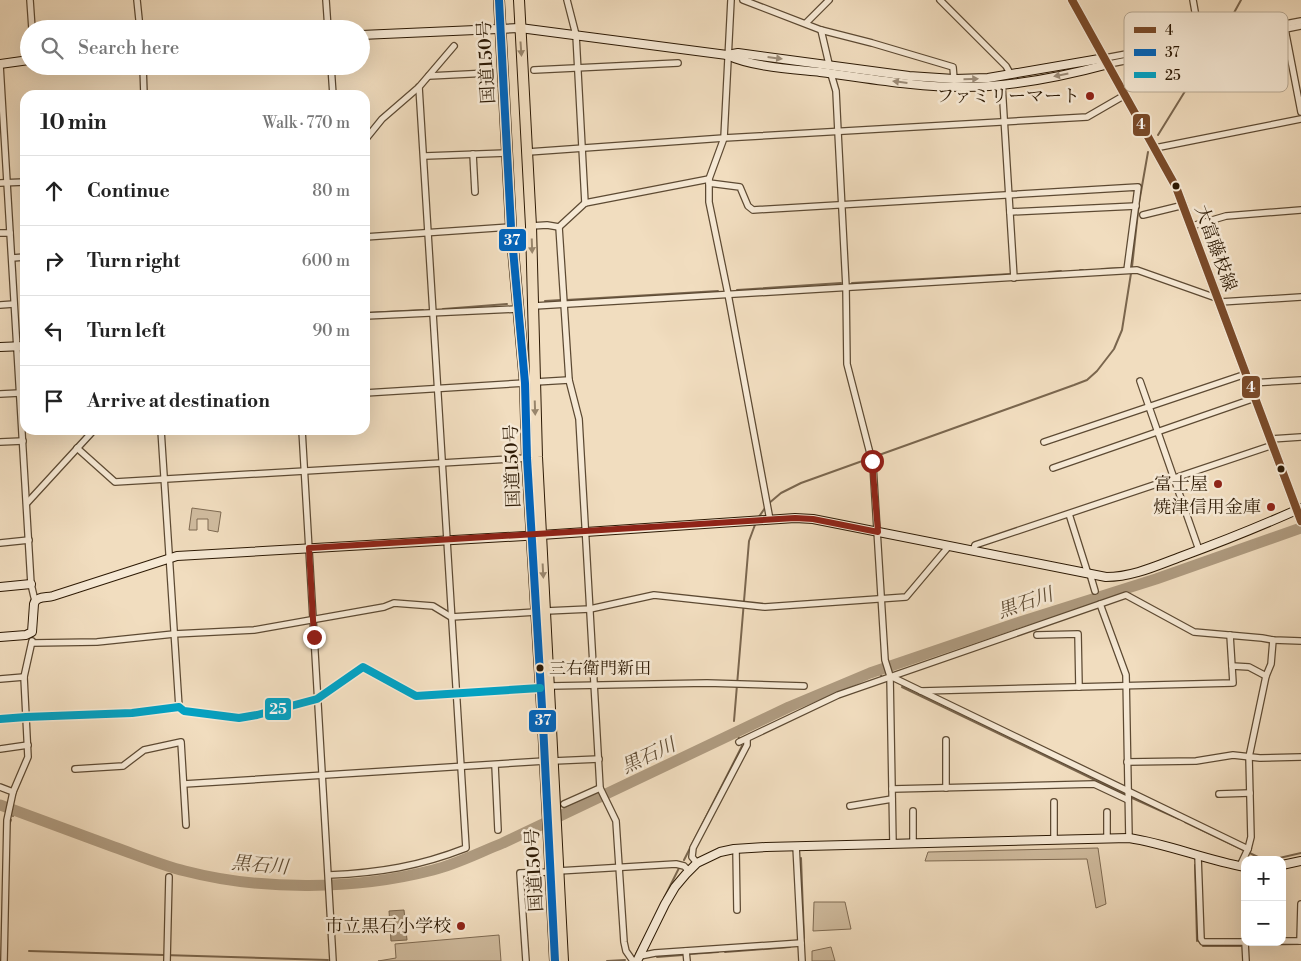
<!DOCTYPE html>
<meta charset="utf-8">
<style>
body{margin:0;font-family:"Libre Bodoni","Noto Serif JP",serif;background:#f6f6f6;color:#222}
.controls{position:absolute;right:15px;bottom:15px;display:grid;overflow:hidden;border-radius:10px;box-shadow:0 5px 20px #0002}
.controls button{width:45px;height:45px;display:grid;place-items:center;padding:0;border:0;border-bottom:1px solid #e0e0e0;background:#fff;color:#222;font:25px sans-serif}
.stop{position:absolute;width:15px;height:15px;margin:-11px;border:4px solid #8f2418;border-radius:50%;background:#fff}
.stop.end{background:#8f2418;border-color:#fff;box-shadow:0 1px 5px #0008}
.list{margin:0;padding:0;list-style:none}
h2{display:flex;justify-content:space-between;align-items:center;height:65px;margin:0;padding:0 20px;font-size:21px}
h2 small{font-size:16px;font-weight:400;color:#767676}
.list li{display:grid;grid-template-columns:32px 1fr auto;gap:15px;align-items:center;box-sizing:border-box;height:70px;padding:0 20px;border-top:1px solid #e0e0e0}
.list b{display:block;font-size:19px;white-space:nowrap}
.list em{font-size:16px;font-style:normal;color:#767676}
.icon{flex:none;width:28px;height:28px;fill:none;stroke:currentColor;stroke-width:2;stroke-linecap:round;stroke-linejoin:round}
.map{position:relative;flex:none;width:1301px;height:961px;overflow:hidden}
.search{position:absolute;background:#fff;box-shadow:0 5px 20px #0002;left:20px;top:20px;width:350px;height:55px;display:flex;align-items:center;gap:12px;box-sizing:border-box;padding:0 18px;border-radius:28px;color:#767676;font-size:19px}
.panel{position:absolute;background:#fff;box-shadow:0 5px 20px #0002;left:20px;top:90px;width:350px;height:345px;border-radius:15px}
.map>svg:first-child{display:block}
.green{fill:#d0bc9f;stroke:#7e6a52}
.water{fill:#ae9a7f;stroke:#7a664e}
.lines{fill:none;stroke-linecap:round;stroke-linejoin:round}
.stream{stroke:#7a664e;stroke-width:2}
.river{stroke:#ae9a7f;stroke-width:11}
.street-casing{stroke:#5d4a33;stroke-width:8}
.secondary-casing{stroke:#2c1904;stroke-width:10}
.highway-casing{stroke:#2c1904;stroke-width:12}
.street{stroke:#f6e9d5;stroke-width:5.5}
.secondary{stroke:#f6e9d5;stroke-width:8}
.highway{stroke:#f1ddbf;stroke-width:10}
.bus-1-casing{stroke:#f6e9d5;stroke-width:11}
.bus-2-casing{stroke:#f6e9d5;stroke-width:11}
.bus-3-casing{stroke:#f6e9d5;stroke-width:11}
.bus-1{stroke:#7a4b2a;stroke-width:8}
.bus-2{stroke:#0065bd;stroke-width:8}
.bus-3{stroke:#02a2c4;stroke-width:8}
.oneway{fill:#98856b}
.oneway2{fill:#9b8b77}
.route{stroke:#8f2418;stroke-width:6}
.poi-dot{fill:#8f2418;stroke:#f6e9d5;stroke-width:2}
.bus-dot{fill:#2c1904;stroke:#f6e9d5;stroke-width:2}
.labels{text-anchor:middle;stroke-width:5;stroke-linejoin:round;paint-order:stroke}
.bus-label{font-size:17px;fill:#2c1904;stroke:#f6e9d5;text-anchor:start}
.street-label{font-size:18px;fill:#2c1904;stroke:#f6e9d5}
.poi-label{font-size:18px;fill:#2c1904;stroke:#f6e9d5;text-anchor:end}
.water-label{font-size:19px;font-style:italic;fill:#604d35;stroke:#f6e9d5}
.key{fill:#f6e9d5;stroke:#b9ab96;stroke-width:1}
.key-label{font-size:14px;fill:#2c1904}
.line-badge{stroke:#f6e9d5;stroke-width:2}
.badge-label{font-size:14px;text-anchor:middle;font-weight:bold;fill:#fff}
</style>
<div class="map">
<svg width="1301" height="961" viewBox="0 0 1301 961">
<rect width="100%" height="100%" fill="#f1ddbf"/>
<filter id="stains"><feTurbulence type="fractalNoise" baseFrequency=".004" numOctaves="4"/><feColorMatrix values="0 0 0 0 .2 0 0 0 0 .09 0 0 0 0 .02 0 0 0 .5 -.17"/></filter>
<radialGradient id="worn" r=".72"><stop offset=".6" stop-color="#630" stop-opacity="0"/><stop offset="1" stop-color="#630" stop-opacity=".3"/></radialGradient>
<g class="green">
<path d="M192,508L221,512L218,532L208,530V519H197V530H189Z"/>
<path d="M1098,848L1106,904L1096,908L1087,859L925,861L928,852Z"/>
<path d="M814,902H845L851,929L813,931Z"/>
<path d="M499,935L501,961H378L396,958L395,944Z"/>
<path d="M831,947L835,961H812V951Z"/>
</g>
<path class="water" d="M404,910L407,940L391,941L389,911Z"/>
<g class="lines">
<g class="stream">
<path d="M1230,20L1241,0"/>
<path d="M1158,135L1208,54"/>
<path d="M1102,269L1125,268"/>
<path d="M1080,270H1083"/>
<path d="M1087,270H1093"/>
<path d="M1049,272L1061,271"/>
<path d="M852,283L1011,274"/>
<path d="M737,290L841,283"/>
<path d="M566,300L718,291"/>
<path d="M545,301L561,300"/>
<path d="M443,309L507,304"/>
<path d="M365,313L423,310"/>
<path d="M768,504L781,493L801,483L1074,385L1087,380L1097,371L1114,349L1122,330L1132,267L1139,203L1148,152"/>
<path d="M758,518L765,508"/>
<path d="M870,673L880,674L882,677"/>
<path d="M902,687L1126,795"/>
<path d="M734,721L749,541L756,522"/>
<path d="M1130,797L1179,819"/>
<path d="M13,816L15,810"/>
<path d="M1185,822L1260,858L1275,859L1301,853"/>
<path d="M9,825L11,820"/>
<path d="M801,858L804,938"/>
<path d="M684,860L742,746L735,728"/>
<path d="M1195,865L1197,941"/>
<path d="M664,898L679,868"/>
<path d="M1250,945L1301,944"/>
<path d="M1203,946H1241"/>
<path d="M29,951L328,960"/>
<path d="M725,952L790,947"/>
<path d="M636,954L649,929"/>
<path d="M690,954L718,952"/>
<path d="M657,957L683,955"/>
<path d="M607,961L625,960"/>
</g>
<path class="river" d="M0,805C38,819 76,833 114,847C137,855 161,865 185,871C262,891 356,890 433,870C457,864 480,852 503,843L789,707L870,673L1017,623L1156,579L1301,528"/>
<g class="street-casing">
<g id="street">
<path d="M30,0L32,29"/>
<path d="M137,0L140,29"/>
<path d="M326,0L328,29"/>
<path d="M567,0L576,35L585,203"/>
<path d="M731,0L724,138L709,179V202L728,294L770,520"/>
<path d="M743,0L821,30L872,43L953,67L954,79"/>
<path d="M940,0L1006,66L1011,75"/>
<path d="M1193,0L1200,40"/>
<path d="M806,23L829,0"/>
<path d="M1285,29L1301,112"/>
<path d="M821,30L829,64"/>
<path d="M1105,58L1301,21"/>
<path d="M1109,64L1301,26"/>
<path d="M0,65L31,584L35,601"/>
<path d="M143,66L144,95"/>
<path d="M331,66L333,95"/>
<path d="M534,70L678,63"/>
<path d="M831,74L836,91L838,132L846,287L847,364L873,465L885,660L890,676L893,844"/>
<path d="M429,76L489,73"/>
<path d="M1002,85L1014,278"/>
<path d="M365,140L382,119L419,87L454,46"/>
<path d="M1155,148L1301,119"/>
<path d="M528,152L724,138L1087,117L1125,95"/>
<path d="M473,154L475,192"/>
<path d="M425,156L507,153"/>
<path d="M0,183L25,182"/>
<path d="M709,183L740,187L748,206L753,210L1138,187L1127,270"/>
<path d="M1010,212L1136,206"/>
<path d="M1143,215L1184,205"/>
<path d="M531,226L547,225L559,227L585,203L709,179"/>
<path d="M1192,226L1226,216L1301,210"/>
<path d="M559,227L569,380L579,419L600,788L616,821L624,942L626,951L633,961"/>
<path d="M0,233H10"/>
<path d="M365,237L511,227"/>
<path d="M12,258L25,257"/>
<path d="M1220,302L1301,297"/>
<path d="M0,305L14,304"/>
<path d="M534,306L1137,270L1219,299"/>
<path d="M365,316L517,309"/>
<path d="M1140,381L1199,550"/>
<path d="M535,382L569,380"/>
<path d="M1250,383L1301,380"/>
<path d="M365,393L525,383"/>
<path d="M0,394L20,393"/>
<path d="M161,430L179,707"/>
<path d="M302,430L333,961"/>
<path d="M1271,439L1301,437"/>
<path d="M0,442L23,441"/>
<path d="M1044,442L1246,374"/>
<path d="M77,448L115,482L527,458"/>
<path d="M1053,468L1255,398"/>
<path d="M27,503L94,430"/>
<path d="M1069,514L1088,574"/>
<path d="M0,543L29,540"/>
<path d="M973,551L975,545L1273,445"/>
<path d="M1090,574L1095,591"/>
<path d="M1100,604L1126,675L1129,838"/>
<path d="M546,611L590,609L654,595L765,607L906,597L949,546"/>
<path d="M1037,635L1078,634L1079,687"/>
<path d="M32,643L97,642L174,634L254,630L384,607L394,603L433,606L451,617L536,612"/>
<path d="M1232,666L1249,667L1266,676"/>
<path d="M890,676L1248,849"/>
<path d="M0,679L24,677"/>
<path d="M550,686L707,683L804,686"/>
<path d="M921,691L1233,683L1230,635"/>
<path d="M0,719L26,717L132,713L179,707L184,711L239,718L257,715L317,699L363,667L416,696L540,688"/>
<path d="M946,740V788"/>
<path d="M739,742L838,695L1126,595L1194,632L1262,638L1273,640L1301,641"/>
<path d="M0,749L28,745"/>
<path d="M553,761L599,759"/>
<path d="M1127,762L1196,761L1233,755L1260,758L1301,757"/>
<path d="M495,765L498,830"/>
<path d="M75,769L123,766L144,750L181,742L186,825"/>
<path d="M184,784L545,761"/>
<path d="M0,787L13,792"/>
<path d="M892,789L1094,784L1128,800"/>
<path d="M1219,794L1250,793"/>
<path d="M1054,802V840"/>
<path d="M564,804L600,788"/>
<path d="M850,806L892,799"/>
<path d="M913,811V843"/>
<path d="M1107,812V839"/>
<path d="M796,846L802,961"/>
<path d="M736,849L737,910"/>
<path d="M1198,856L1201,939L1203,942H1245"/>
<path d="M697,863L692,857L693,848L747,745V739"/>
<path d="M1240,866L1248,849L1251,837L1249,757L1266,676L1271,664L1273,640"/>
<path d="M558,871L676,864L684,866L689,871"/>
<path d="M329,875C379,873 420,866 466,848L419,87"/>
<path d="M1282,941H1301"/>
<path d="M1300,941L1301,904"/>
<path d="M1245,942L1246,961"/>
<path d="M686,951L687,961"/>
<path d="M640,956L655,953L801,943"/>
<path d="M4,961L7,820L13,792L28,757L24,677L32,641"/>
<path d="M167,961L169,877"/>
<path d="M526,961L520,873L551,872"/>
</g>
</g>
<g class="secondary-casing">
<g id="secondary">
<path d="M1072,0L1176,187L1301,521"/>
<path d="M361,35L520,28L727,55C752,67 792,69 820,72C867,78 915,87 963,87C1012,87 1061,77 1109,64"/>
<path d="M727,55L738,53L909,76L954,79L988,78L1105,58"/>
<path d="M0,64L29,60"/>
<path d="M0,347L25,346"/>
<path d="M0,587L31,584"/>
<path d="M0,637L26,635L32,632L34,604C36,596 46,598 53,596L177,556L541,535L795,518L813,519L1106,577C1132,577 1156,566 1180,557C1221,542 1261,526 1301,508"/>
<path d="M1282,865L1301,861"/>
<path d="M637,961L665,904L675,887L686,874L697,863L720,852L734,849L766,847L1129,838C1168,844 1206,860 1245,867"/>
</g>
</g>
<g class="highway-casing">
<g id="highway">
<path d="M499,0L511,227L525,383L527,458L543,724L555,961"/>
<path d="M519,0L531,226L537,457L563,961"/>
</g>
</g>
<use href="#street" class="street"/>
<use href="#secondary" class="secondary"/>
<use href="#highway" class="highway"/>
<g class="bus-1-casing">
<path id="bus-1" d="M1072,0L1176,187L1301,521"/>
</g>
<g class="bus-2-casing">
<path id="bus-2" d="M499,0L511,227L525,383L527,458L543,724L555,961"/>
</g>
<g class="bus-3-casing">
<path id="bus-3" d="M0,719L26,717L132,713L179,707L184,711L239,718L257,715L317,699L363,667L416,696L540,688"/>
</g>
<use href="#bus-1" class="bus-1"/>
<use href="#bus-2" class="bus-2"/>
<use href="#bus-3" class="bus-3"/>
</g>
<defs><path id="oneway-solid" d="M-6-.8H1V-3.2L6.5 0L1 3.2V.8H-6Z" transform="scale(1.25)"/></defs>
<g class="oneway">
<use href="#oneway-solid" transform="translate(521 49) rotate(86)"/>
<use href="#oneway-solid" transform="translate(532 246) rotate(88)"/>
<use href="#oneway-solid" transform="translate(535 408) rotate(88)"/>
<use href="#oneway-solid" transform="translate(543 571) rotate(87)"/>
</g>
<g class="oneway2">
<use href="#oneway-solid" transform="translate(775 58) rotate(7)"/>
<use href="#oneway-solid" transform="translate(1061 75) rotate(169)"/>
<use href="#oneway-solid" transform="translate(971 79) rotate(-1)"/>
<use href="#oneway-solid" transform="translate(900 82) rotate(-173)"/>
</g>
<g class="lines">
<path class="route" d="M314,637L309,548L795,518L813,519L878,532L872,461"/>
</g>
<g class="poi-dot">
<circle cx="1090" cy="96" r="5"/>
<circle cx="1218" cy="484" r="5"/>
<circle cx="1271" cy="507" r="5"/>
<circle cx="461" cy="926" r="5"/>
</g>
<g class="bus-dot">
<circle cx="1176" cy="186" r="4.5"/>
<circle cx="1281" cy="469" r="4.5"/>
<circle cx="540" cy="668" r="4.5"/>
</g>
<g class="labels">
<g class="bus-label">
<text x="549" y="674">三右衛門新田</text>
</g>
<g class="street-label">
<text transform="translate(486 62) rotate(-93)" y="6">国道150号</text>
<text transform="translate(1216 248) rotate(70)" y="6">大富藤枝線</text>
<text transform="translate(512 466) rotate(-92)" y="6">国道150号</text>
<text transform="translate(534 870) rotate(-93)" y="6">国道150号</text>
</g>
<g class="poi-label">
<text x="1080" y="102">ファミリーマート</text>
<text x="1208" y="490">富士屋</text>
<text x="1261" y="513">焼津信用金庫</text>
<text x="451" y="932">市立黒石小学校</text>
</g>
<g class="water-label">
<text transform="translate(1025 602) rotate(-19)" y="7">黒石川</text>
<text transform="translate(648 755) rotate(-25)" y="7">黒石川</text>
<text transform="translate(260 864) rotate(5)" y="7">黒石川</text>
</g>
</g>
<rect x="1124" y="12" width="164" height="80" rx="8" class="key"/>
<rect x="1134" y="27" width="22" height="6" fill="#7a4b2a"/>
<rect x="1134" y="49" width="22" height="7" fill="#0065bd"/>
<rect x="1134" y="72" width="22" height="6" fill="#02a2c4"/>
<g class="key-label">
<text x="1165" y="35">4</text>
<text x="1165" y="57">37</text>
<text x="1165" y="80">25</text>
</g>
<g class="line-badge">
<rect x="1132" y="113" width="19" height="24" rx="5" fill="#7a4b2a"/>
<rect x="498" y="228" width="29" height="24" rx="5" fill="#0065bd"/>
<rect x="1241" y="375" width="20" height="24" rx="5" fill="#7a4b2a"/>
<rect x="264" y="697" width="28" height="24" rx="5" fill="#02a2c4"/>
<rect x="528" y="709" width="29" height="24" rx="5" fill="#0065bd"/>
</g>
<g class="badge-label">
<text x="1141" y="129">4</text>
<text x="512" y="245">37</text>
<text x="1251" y="392">4</text>
<text x="278" y="714">25</text>
<text x="543" y="725">37</text>
</g>
<rect width="100%" height="100%" filter="url(#stains)"/>
<rect width="100%" height="100%" fill="url(#worn)"/>
</svg>
<div class="controls">
<button>+</button>
<button>−</button>
</div>
<div class="stop" style="left:872px;top:461px"></div>
<div class="stop end" style="left:314px;top:637px"></div>
<div class="search"><svg class="icon" aria-label="search" viewBox="0 0 24 24"><circle cx="10" cy="10" r="6"/><path d="M15 15l6 6"/></svg>Search here</div>
<section class="panel">
<h2>10 min<small>Walk · 770 m</small></h2>
<ul class="list">
<li><svg class="icon" aria-label="ahead" viewBox="0 0 24 24"><path d="M12 20V5M6 11l6-6 6 6"/></svg><div><b>Continue</b></div><em>80 m</em></li>
<li><svg class="icon" aria-label="right" viewBox="0 0 24 24"><path d="M7 20v-9h11M14 6l5 5-5 5"/></svg><div><b>Turn right</b></div><em>600 m</em></li>
<li><svg class="icon" aria-label="left" viewBox="0 0 24 24"><path d="M17 20v-9H6M10 6l-5 5 5 5"/></svg><div><b>Turn left</b></div><em>90 m</em></li>
<li><svg class="icon" aria-label="arrive" viewBox="0 0 24 24"><path d="M6 21V4h12l-3 4 3 4H6"/></svg><div><b>Arrive at destination</b></div></li>
</ul>
</section>
</div>
